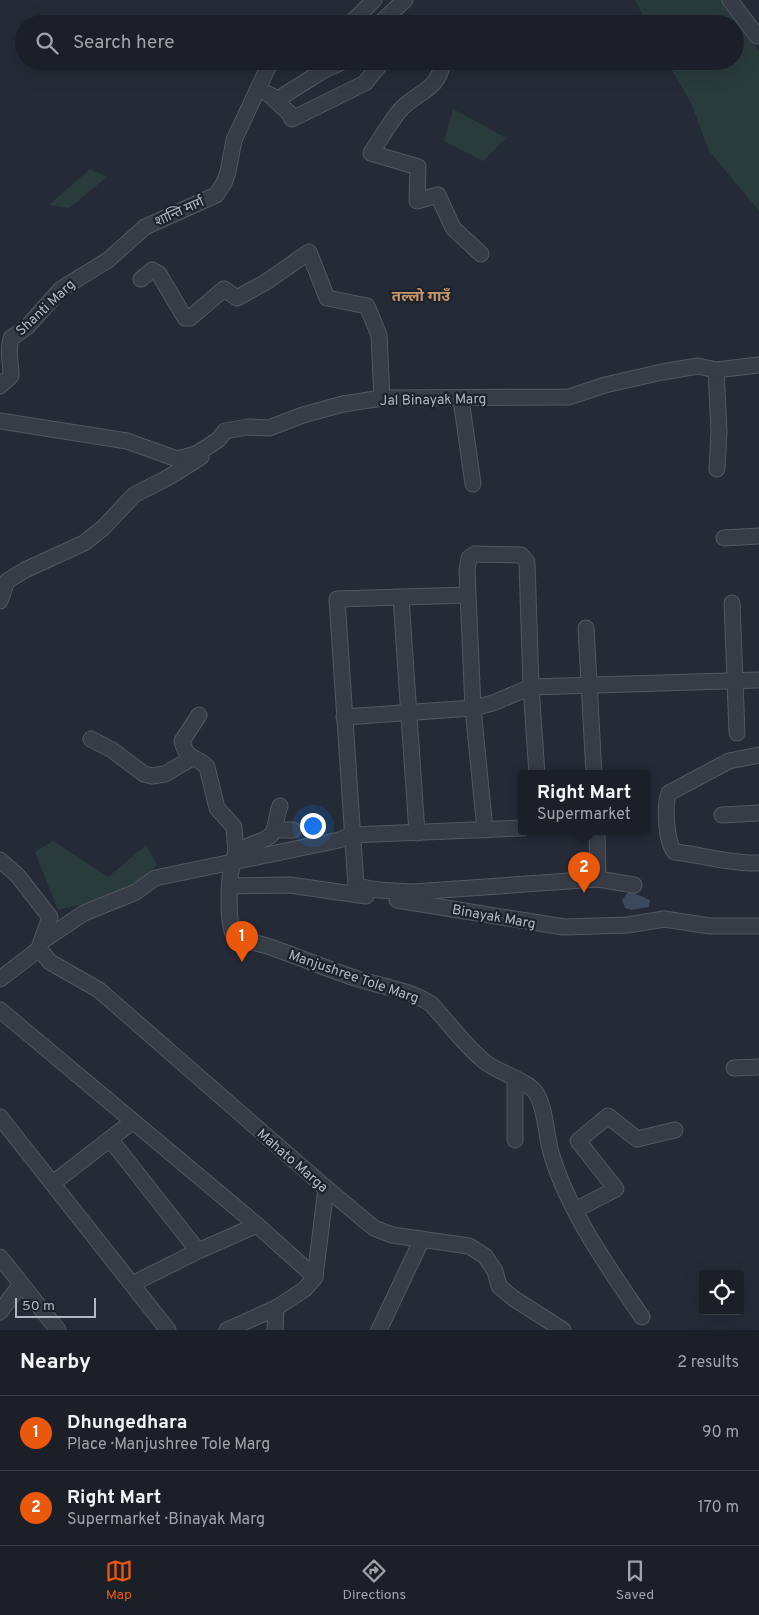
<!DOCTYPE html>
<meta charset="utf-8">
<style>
body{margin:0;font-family:Overpass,"Noto Sans Devanagari",sans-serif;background:#242830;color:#f1f3f6}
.controls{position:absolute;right:15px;bottom:15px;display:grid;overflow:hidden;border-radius:5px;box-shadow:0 5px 20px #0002}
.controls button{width:45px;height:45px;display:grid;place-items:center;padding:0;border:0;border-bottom:1px solid #393e45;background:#1b2028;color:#f1f3f6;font:25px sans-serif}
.scale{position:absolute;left:15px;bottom:12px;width:81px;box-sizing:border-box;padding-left:5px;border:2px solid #b2b8c3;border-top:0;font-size:14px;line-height:18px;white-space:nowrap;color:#b2b8c3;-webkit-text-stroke:4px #1c222c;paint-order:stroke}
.you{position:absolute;left:312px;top:825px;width:18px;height:18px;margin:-12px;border:4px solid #fff;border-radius:50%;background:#1a73e8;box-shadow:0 0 0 8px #1a73e833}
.badge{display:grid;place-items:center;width:32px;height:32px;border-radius:50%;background:#ea580c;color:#fff;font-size:16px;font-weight:700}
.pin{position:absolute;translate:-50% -41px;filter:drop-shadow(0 1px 2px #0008)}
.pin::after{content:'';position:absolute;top:26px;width:18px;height:15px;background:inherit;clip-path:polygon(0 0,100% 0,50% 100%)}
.popup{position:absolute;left:518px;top:770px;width:132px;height:65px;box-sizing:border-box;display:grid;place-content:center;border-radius:5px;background:#1b2028;filter:drop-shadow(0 1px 4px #0005);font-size:16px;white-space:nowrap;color:#a0a3a8}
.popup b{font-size:19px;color:#f1f3f6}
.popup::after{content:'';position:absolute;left:50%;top:100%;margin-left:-10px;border:10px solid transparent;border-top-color:#1b2028}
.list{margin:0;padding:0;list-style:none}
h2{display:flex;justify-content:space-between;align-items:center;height:65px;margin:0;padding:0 20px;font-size:21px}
h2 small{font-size:16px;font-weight:400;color:#a0a3a8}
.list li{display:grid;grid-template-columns:32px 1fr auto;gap:15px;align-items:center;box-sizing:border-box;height:75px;padding:0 20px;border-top:1px solid #393e45}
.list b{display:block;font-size:19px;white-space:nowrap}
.list p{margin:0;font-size:16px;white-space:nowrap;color:#a0a3a8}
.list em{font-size:16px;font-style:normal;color:#a0a3a8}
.icon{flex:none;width:28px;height:28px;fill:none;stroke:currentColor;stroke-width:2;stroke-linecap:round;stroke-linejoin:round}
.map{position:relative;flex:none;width:759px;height:1330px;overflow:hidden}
.search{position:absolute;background:#1b2028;box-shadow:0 5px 20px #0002;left:15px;right:15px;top:15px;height:55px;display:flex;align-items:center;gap:12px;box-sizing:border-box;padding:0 18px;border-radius:28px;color:#a0a3a8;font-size:19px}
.sheet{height:215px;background:#1b2028}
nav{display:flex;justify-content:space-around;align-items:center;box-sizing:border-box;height:70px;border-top:1px solid #393e45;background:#1b2028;font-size:14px;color:#a0a3a8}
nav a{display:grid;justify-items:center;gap:2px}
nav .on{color:#ea580c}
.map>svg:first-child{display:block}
.green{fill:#2a3b3c}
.water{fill:#3b485e}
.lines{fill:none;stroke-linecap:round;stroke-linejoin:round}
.minor-casing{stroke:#525862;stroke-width:17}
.minor{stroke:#373d47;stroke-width:15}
.labels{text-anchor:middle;stroke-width:4.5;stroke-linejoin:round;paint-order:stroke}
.street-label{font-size:14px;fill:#b2b8c3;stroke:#1c222c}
.neighbourhood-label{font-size:15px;font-weight:bold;fill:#c6966a;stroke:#1c222c}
</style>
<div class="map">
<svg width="759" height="1330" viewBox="0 0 759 1330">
<rect width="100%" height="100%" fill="#242b36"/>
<g class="green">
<path d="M635,0H724L746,29L759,52V211L709,151L692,105L667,61H735V24H647Z"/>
<path d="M453,109L506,138L483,161L444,141Z"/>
<path d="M90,169L107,177L69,208L49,205Z"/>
<path d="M53,841L108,877L146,845L157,865L125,894L58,910L35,852Z"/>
</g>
<path class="water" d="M629,891L650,900L649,907L631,910L625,908L622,900Z"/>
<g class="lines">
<g class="minor-casing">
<g id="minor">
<path d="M730,0L757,36"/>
<path d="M350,24L374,0"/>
<path d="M379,24L405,0"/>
<path d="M443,61C439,90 419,91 402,108C390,121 381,139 371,153L418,167L417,201L438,195L453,228L481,254"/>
<path d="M268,94L278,99L324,70L345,61"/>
<path d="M270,95L289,113L292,119L365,83L383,61"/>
<path d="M141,279L152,270L159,274L185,318H190L224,289L237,298L266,282L309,252L327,298L367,306L379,335L382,398"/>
<path d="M716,370L719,431L717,469"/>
<path d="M0,386L11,376C11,360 7,354 11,338L27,327L61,289L108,260L145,227L216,195L224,183L228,172L234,140L271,61"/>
<path d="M461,399L473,484"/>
<path d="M0,421L127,441L177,459L196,454L218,440L225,431L248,427L269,428L303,415L343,404L382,398L569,397L605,385L662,372L698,366L716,370L759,365"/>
<path d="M724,538L759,536"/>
<path d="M467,595L337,599L356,886L378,890L413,892L598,879L634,885"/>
<path d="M401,598L417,833"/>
<path d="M0,601L7,581L25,570L84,543L103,528L134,495L169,477L201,457"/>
<path d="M732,603L737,733"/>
<path d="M586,628L594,774"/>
<path d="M199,715L182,741C187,761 196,755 207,767L217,808L234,827L236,854"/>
<path d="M344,717L473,708L493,703L531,687L759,680"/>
<path d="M91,739L112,750L144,774L152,776L165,774L192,758"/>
<path d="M759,755L729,761L669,793C664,804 666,845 675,852C703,855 730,864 759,863"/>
<path d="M280,806C276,814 277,829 271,835C262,843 245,844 237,853C227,864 227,923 234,936C244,942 256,942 267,946C297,956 327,969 358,979C383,987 408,989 431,1004C449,1023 464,1045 485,1062C499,1073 527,1080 536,1093C546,1108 546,1138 552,1156C570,1214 608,1267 642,1317"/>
<path d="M722,815L759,813"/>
<path d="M274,830H293"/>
<path d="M485,830L473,708L467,570L469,558L475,554L521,555L527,562L531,687L537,774"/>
<path d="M597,832L598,879"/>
<path d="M0,860L18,876L50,917L40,945"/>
<path d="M230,886L290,885L366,896"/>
<path d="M397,900L564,927L628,925L664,919L710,926H759"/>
<path d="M41,942L84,913L136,892L155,878L339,840L351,835L522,828"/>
<path d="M39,949L50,962L99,990L326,1188L374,1228L392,1235L469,1246L485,1256L495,1271L499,1286L513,1298L563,1330"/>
<path d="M0,979L39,949"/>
<path d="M0,1010L257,1225L315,1277"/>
<path d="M734,1068L759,1067"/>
<path d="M515,1080V1140"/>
<path d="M0,1117L168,1330"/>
<path d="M110,1139L198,1251"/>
<path d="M53,1183L132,1122"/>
<path d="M575,1210L616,1189L578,1141L608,1116L637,1139L675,1130"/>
<path d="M0,1257L58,1330"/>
<path d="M132,1284L198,1251L257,1225"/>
<path d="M0,1312L21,1284"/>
<path d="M227,1330L276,1308L305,1289L315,1277L326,1188"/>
<path d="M275,1330L276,1308"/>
<path d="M379,1330L422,1239"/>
</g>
</g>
<use href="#minor" class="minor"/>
</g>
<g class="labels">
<g class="street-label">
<text transform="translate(179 211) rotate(-24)" y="5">शान्ति मार्ग</text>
<text transform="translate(45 307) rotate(-43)" y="5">Shanti Marg</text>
<text transform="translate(433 399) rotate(-1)" y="5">Jal Binayak Marg</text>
<text transform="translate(494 916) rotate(10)" y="5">Binayak Marg</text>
<text transform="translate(354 976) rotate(19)" y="5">Manjushree Tole Marg</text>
<text transform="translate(293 1160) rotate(41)" y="5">Mahato Marga</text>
</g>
<g class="neighbourhood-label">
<text x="421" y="301">तल्लो गाउँ</text>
</g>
</g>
</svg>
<div class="controls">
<button><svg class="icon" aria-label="locate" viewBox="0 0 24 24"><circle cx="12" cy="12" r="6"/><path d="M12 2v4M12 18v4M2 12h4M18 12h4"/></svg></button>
</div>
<div class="scale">50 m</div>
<div class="you"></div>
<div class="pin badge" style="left:242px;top:962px">1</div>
<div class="pin badge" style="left:584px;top:893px">2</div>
<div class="popup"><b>Right Mart</b>Supermarket</div>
<div class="search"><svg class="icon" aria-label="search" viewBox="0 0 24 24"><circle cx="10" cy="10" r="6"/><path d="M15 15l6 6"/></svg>Search here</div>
</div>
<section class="sheet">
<h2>Nearby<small>2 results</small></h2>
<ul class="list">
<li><span class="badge">1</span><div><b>Dhungedhara</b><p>Place · Manjushree Tole Marg</p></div><em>90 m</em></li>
<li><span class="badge">2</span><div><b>Right Mart</b><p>Supermarket · Binayak Marg</p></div><em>170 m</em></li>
</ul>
</section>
<nav>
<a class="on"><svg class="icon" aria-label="map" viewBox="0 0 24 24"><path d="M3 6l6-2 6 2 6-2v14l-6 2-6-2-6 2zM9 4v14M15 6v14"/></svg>Map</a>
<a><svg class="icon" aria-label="directions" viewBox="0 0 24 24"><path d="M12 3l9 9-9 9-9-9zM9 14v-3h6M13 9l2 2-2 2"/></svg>Directions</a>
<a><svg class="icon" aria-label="saved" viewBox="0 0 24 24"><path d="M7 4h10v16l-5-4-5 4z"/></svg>Saved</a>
</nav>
